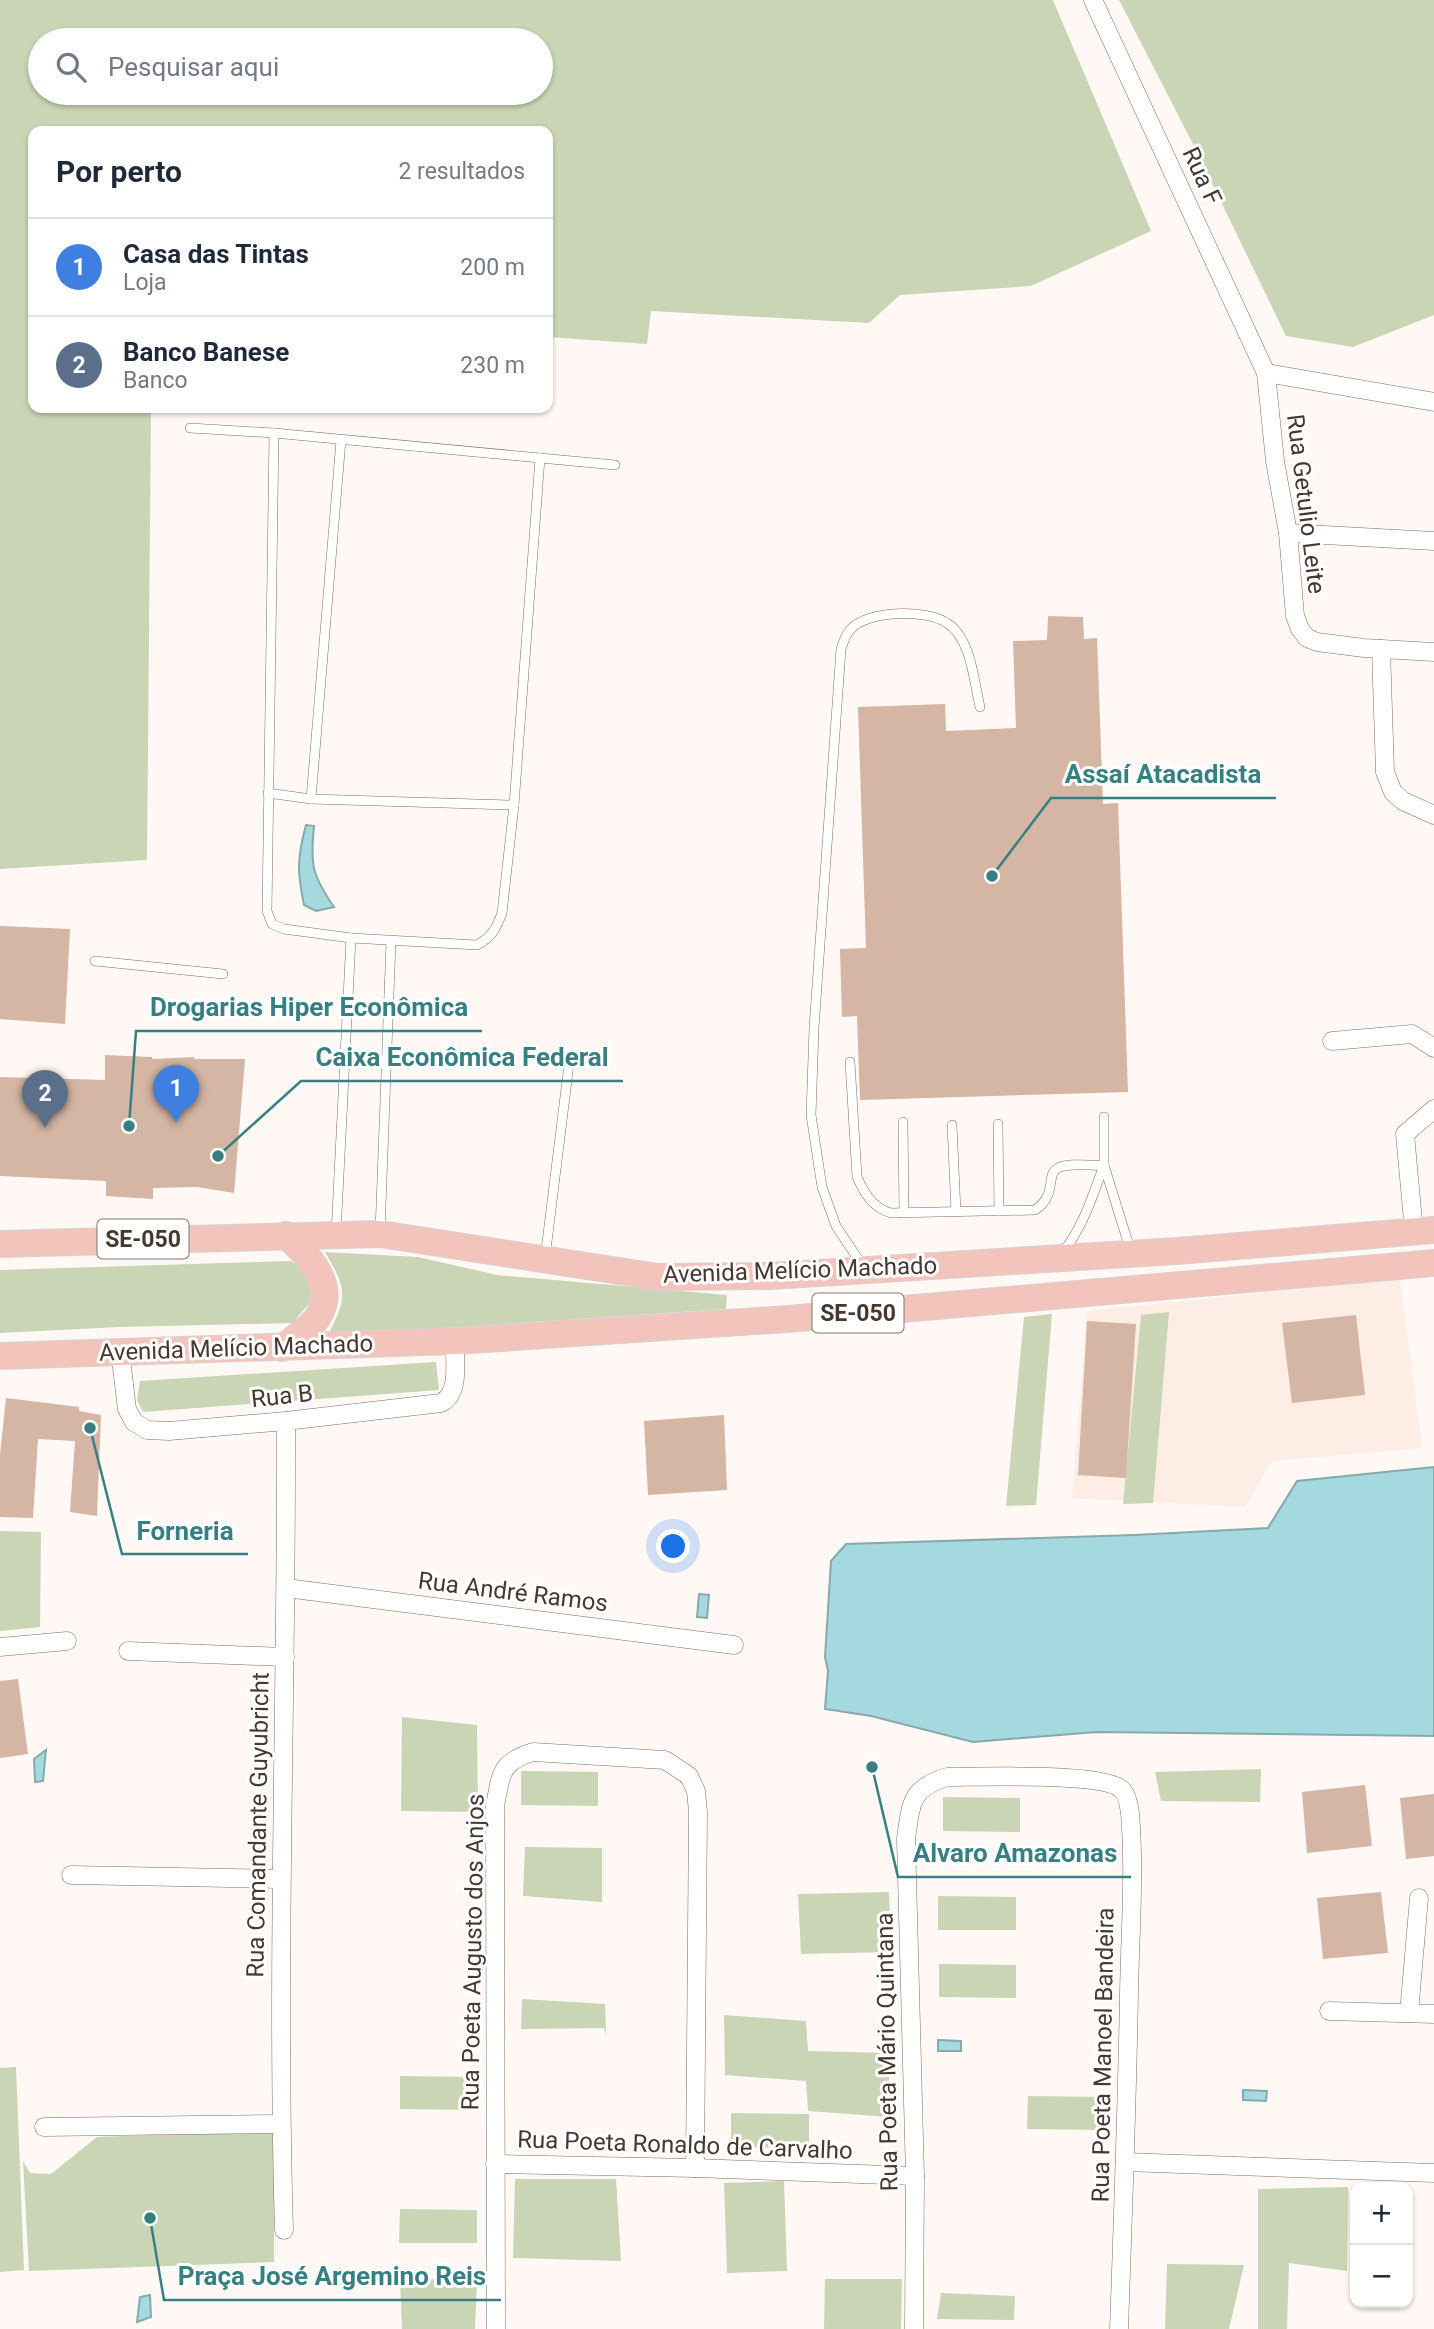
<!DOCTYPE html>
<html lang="pt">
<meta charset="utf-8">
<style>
body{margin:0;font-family:Roboto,sans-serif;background:#f6f6f7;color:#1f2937}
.controls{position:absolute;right:21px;bottom:21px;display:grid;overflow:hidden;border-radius:14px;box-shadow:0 2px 5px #0004}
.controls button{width:63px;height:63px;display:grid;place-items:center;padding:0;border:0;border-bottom:2px solid #e0e1e3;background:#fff;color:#1f2937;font:35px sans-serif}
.you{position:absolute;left:674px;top:1547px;width:24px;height:24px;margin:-18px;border:5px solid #fff;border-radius:50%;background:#1a73e8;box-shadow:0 0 0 10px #1a73e833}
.badge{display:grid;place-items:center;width:46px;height:46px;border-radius:50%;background:#367f82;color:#fff;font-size:23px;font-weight:700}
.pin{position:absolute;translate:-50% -58px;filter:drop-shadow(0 2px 4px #0008)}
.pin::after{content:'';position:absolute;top:37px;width:24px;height:21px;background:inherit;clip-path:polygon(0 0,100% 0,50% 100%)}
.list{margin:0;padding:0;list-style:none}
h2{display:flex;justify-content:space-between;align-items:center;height:91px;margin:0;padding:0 28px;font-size:30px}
h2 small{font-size:23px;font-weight:400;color:#747a83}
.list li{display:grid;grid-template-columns:46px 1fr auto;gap:21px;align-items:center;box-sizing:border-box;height:98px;padding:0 28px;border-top:2px solid #e0e1e3}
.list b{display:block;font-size:26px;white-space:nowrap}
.list p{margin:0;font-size:23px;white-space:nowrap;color:#747a83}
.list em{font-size:23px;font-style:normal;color:#747a83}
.icon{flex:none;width:38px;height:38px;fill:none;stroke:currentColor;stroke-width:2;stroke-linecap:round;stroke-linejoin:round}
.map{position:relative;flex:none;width:1434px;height:2329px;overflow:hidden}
.search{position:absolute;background:#fff;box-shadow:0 2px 5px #0004;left:28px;top:28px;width:525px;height:77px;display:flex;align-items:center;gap:18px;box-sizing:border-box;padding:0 24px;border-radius:38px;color:#747a83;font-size:26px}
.panel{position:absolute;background:#fff;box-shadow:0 2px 5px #0004;left:28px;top:126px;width:525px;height:287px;border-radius:14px}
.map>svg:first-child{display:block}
.built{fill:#fdede4}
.green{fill:#c9d5b4;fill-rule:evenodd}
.water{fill:#a3d9df;stroke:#87a9ab;stroke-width:2}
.building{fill:#d5b5a3}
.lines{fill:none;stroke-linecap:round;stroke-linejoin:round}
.service-casing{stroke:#876a5a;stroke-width:10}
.minor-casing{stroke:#876a5a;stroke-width:19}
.primary-casing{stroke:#d6d3d2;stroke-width:28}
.service{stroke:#fff;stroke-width:9}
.minor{stroke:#fff;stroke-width:18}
.primary{stroke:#f3c4bb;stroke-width:26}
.labels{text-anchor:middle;stroke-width:6;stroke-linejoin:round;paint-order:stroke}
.shield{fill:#fff;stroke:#7d746f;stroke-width:2}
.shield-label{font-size:23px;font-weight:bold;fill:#453831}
.street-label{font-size:24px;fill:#453831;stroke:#fff}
.leader{fill:none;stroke:#367f82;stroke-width:2.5}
.callout-dot{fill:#367f82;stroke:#fff;stroke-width:2.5}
.callout-label{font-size:26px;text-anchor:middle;font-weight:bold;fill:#367f82;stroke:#fff;stroke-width:6;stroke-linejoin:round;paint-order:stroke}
</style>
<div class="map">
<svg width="1434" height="2329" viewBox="0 0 1434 2329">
<rect width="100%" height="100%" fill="#fff8f5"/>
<path class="built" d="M1400,1279L1422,1448L1272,1461L1245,1507L1072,1498L1087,1311Z"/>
<g class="green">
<path d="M0,0H1053L1151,231L1031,286L900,295L869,323L651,311L647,344L548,337V131H33V408H151L147,860L0,869ZM40,40H541V93H40Z"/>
<path d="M1119,0H1434V315L1353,347L1286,336L1194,146Z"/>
<path d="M325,1252L418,1257L497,1275L727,1295L726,1309L403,1331L325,1341C346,1299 350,1294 325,1252Z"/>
<path d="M290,1261L306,1270L314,1297L293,1323L120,1327L0,1333V1270Z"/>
<path d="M1169,1312L1153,1503L1123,1504L1141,1315Z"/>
<path d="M1052,1314L1036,1505L1006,1506L1024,1317Z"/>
<path d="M436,1362L439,1390L143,1412L137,1400L140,1381Z"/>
<path d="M0,1531L41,1532L40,1627L0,1631Z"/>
<path d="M402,1717L477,1725L478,1812L401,1811Z"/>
<path d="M1261,1769L1260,1802L1161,1801L1155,1772Z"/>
<path d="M521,1771L598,1772V1806L521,1805Z"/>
<path d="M943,1797L1020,1798V1832L943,1831Z"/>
<path d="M525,1847L602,1848V1902L523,1896Z"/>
<path d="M889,1892L891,1952L801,1954L798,1894Z"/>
<path d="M938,1896L1016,1897V1930H938Z"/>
<path d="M939,1964L1016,1965V1998L939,1997Z"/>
<path d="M522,1999L605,2004L606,2035L604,2028L521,2029Z"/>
<path d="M724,2015L806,2021L808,2051L889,2053V2117L808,2111L806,2081L725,2075Z"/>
<path d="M16,2067L24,2270L0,2272V2068Z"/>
<path d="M400,2076L478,2077L477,2110L400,2109Z"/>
<path d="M1028,2096L1105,2097V2130L1027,2129Z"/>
<path d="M731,2113L809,2114V2148L731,2147Z"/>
<path d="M274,2131V2262L29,2271L23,2161L30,2173L51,2174L97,2137Z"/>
<path d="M515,2179H616L621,2261L513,2258Z"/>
<path d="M784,2181L787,2271L727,2273L724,2183Z"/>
<path d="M1348,2187L1347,2271L1289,2263L1287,2329H1258V2189Z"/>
<path d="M400,2209L477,2210V2243H399Z"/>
<path d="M1167,2264L1244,2265L1229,2329H1165Z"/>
<path d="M400,2279L477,2280L475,2329H402Z"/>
<path d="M825,2279H902L901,2329H824Z"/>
<path d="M941,2293L1015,2296L1014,2320L937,2319Z"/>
</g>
<g class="water">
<path d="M306,825L314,826C310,865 312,875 334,907L316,911L304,905C297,871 297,858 306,825Z"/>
<path d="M1434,1467V1736L1097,1732L973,1742L871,1716L825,1709L828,1671L825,1657L831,1561L846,1544L1134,1535L1268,1528L1297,1481Z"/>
<path d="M699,1594L709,1595L707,1618L697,1617Z"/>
<path d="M46,1750L43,1781L35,1782L34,1759Z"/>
<path d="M938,2040L961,2041V2051H938Z"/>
<path d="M1243,2090L1267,2091L1266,2101L1243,2100Z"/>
<path d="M150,2295L151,2317L137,2322L140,2297Z"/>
</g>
<g class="building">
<path d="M1048,616L1083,617L1084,639L1097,638L1103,804L1118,803L1128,1092L860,1100L857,1016L842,1017L840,949L866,948L858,707L945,704L946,731L1016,728L1013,641L1047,640Z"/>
<path d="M0,926L70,929L65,1024L0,1019Z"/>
<path d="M105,1055L152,1057V1059L194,1057V1059H245L234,1193L197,1187L153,1188V1199L106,1196V1181L0,1176V1077L105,1080Z"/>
<path d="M1356,1315L1365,1395L1292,1403L1282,1323Z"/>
<path d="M1087,1321L1136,1324L1126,1478L1078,1475Z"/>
<path d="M6,1398L79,1407V1411L101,1415L97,1516L70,1512L75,1441L38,1439L33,1518L0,1517V1455Z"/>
<path d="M724,1415L727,1490L648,1495L644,1421Z"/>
<path d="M18,1679L28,1754L0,1758V1681Z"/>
<path d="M1365,1785L1372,1846L1307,1853L1302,1792Z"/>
<path d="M1434,1794V1856L1406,1859L1400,1798Z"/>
<path d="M1381,1892L1388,1953L1323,1959L1317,1898Z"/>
</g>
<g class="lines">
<g class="service-casing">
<g id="service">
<path d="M190,428L274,433L615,465"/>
<path d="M274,433L267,911L272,924L284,929L351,938L477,945C492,937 496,929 502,913L514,805L540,458"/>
<path d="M268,793L311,799L514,805"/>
<path d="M311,799L341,440"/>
<path d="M95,961L223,974"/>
<path d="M850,1062L857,1177C864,1193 873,1208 891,1213L1035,1210C1058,1195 1045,1175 1058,1168C1070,1162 1091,1166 1104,1165"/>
<path d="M1104,1117V1165L1131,1252"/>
<path d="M903,1122L904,1213"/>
<path d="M998,1124L999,1211"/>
<path d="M952,1125L956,1212"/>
<path d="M380,1232L391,941"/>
<path d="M336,1234L351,938"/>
<path d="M1063,1252C1083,1227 1093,1195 1104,1165"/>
<path d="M545,1258L569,1064"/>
<path d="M862,1265L836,1226L822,1187L811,1115L814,1028L841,649C843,644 845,635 850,630C866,610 927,609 947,623C971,638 974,681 980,707"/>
</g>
</g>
<g class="minor-casing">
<g id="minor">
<path d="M1093,0L1266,373L1275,461L1288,533L1295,616L1300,629L1307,638L1317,642L1364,648L1434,652"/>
<path d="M1266,373L1434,402"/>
<path d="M1288,533L1434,541"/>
<path d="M1381,649L1385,772L1393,792L1403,801L1434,815"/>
<path d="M1332,1041L1412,1034L1434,1048"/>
<path d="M1414,1232L1405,1134L1434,1109"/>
<path d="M120,1351L127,1409L134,1422L147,1430L169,1431L286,1421L441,1403C461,1393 454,1361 455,1341"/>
<path d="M286,1588L734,1645"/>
<path d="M0,1647L67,1641"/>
<path d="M128,1651L285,1657"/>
<path d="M71,1875L281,1879"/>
<path d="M1329,2011L1434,2014"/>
<path d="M1409,2013L1419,1898"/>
<path d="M44,2127L281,2124"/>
<path d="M1125,2162L1434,2173"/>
<path d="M495,2164L695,2168L915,2176"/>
<path d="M284,2230C276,1960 287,1691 286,1421"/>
<path d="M496,2329L495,1806C501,1774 500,1762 533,1752L665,1760L689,1776L696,1791L698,1812L695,2168"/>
<path d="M914,2329L915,2176L906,1839C911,1804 910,1788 947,1777C978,1777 1102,1772 1121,1789C1127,1794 1129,1805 1130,1813C1135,1873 1130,1934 1129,1994C1127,2106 1123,2217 1119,2329"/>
</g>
</g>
<g class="primary-casing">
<g id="primary">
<path d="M0,1244L380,1234L658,1277L770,1276L1177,1251L1434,1230"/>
<path d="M282,1348C293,1339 312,1328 319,1315C337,1283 307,1255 286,1235"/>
<path d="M0,1356L455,1341L788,1319L1434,1263"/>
</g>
</g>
<use href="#service" class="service"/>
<use href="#minor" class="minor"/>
<use href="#primary" class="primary"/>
</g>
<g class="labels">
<g class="shield">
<rect x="97.5" y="1219.5" width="91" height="39" rx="5"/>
<rect x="812.5" y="1293.5" width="91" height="39" rx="5"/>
</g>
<g class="shield-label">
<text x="143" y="1247">SE-050</text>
<text x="858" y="1321">SE-050</text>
</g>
<g class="street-label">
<text transform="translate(1202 176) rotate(65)" y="8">Rua F</text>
<text transform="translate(1306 504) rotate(83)" y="8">Rua Getulio Leite</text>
<text transform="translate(800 1270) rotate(-2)" y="8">Avenida Melício Machado</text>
<text transform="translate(236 1348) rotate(-2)" y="8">Avenida Melício Machado</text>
<text transform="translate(282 1396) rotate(-6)" y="8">Rua B</text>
<text transform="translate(513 1592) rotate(7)" y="8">Rua André Ramos</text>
<text transform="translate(258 1825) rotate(-89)" y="8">Rua Comandante Guyubricht</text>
<text transform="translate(473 1952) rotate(-89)" y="8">Rua Poeta Augusto dos Anjos</text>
<text transform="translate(887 2052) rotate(-91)" y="8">Rua Poeta Mário Quintana</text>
<text transform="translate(1103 2055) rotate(-89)" y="8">Rua Poeta Manoel Bandeira</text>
<text transform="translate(685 2145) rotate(2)" y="8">Rua Poeta Ronaldo de Carvalho</text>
</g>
</g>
<path class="leader" d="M992 876L1051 798H1276M129 1126L136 1031H482M218 1156L301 1081H623M90 1428L122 1554H248M872 1767L898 1877H1131M150 2218L164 2300H501"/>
<g class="callout-dot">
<circle cx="992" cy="876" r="7"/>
<circle cx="129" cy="1126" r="7"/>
<circle cx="218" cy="1156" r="7"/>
<circle cx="90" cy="1428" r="7"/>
<circle cx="872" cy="1767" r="7"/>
<circle cx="150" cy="2218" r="7"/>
</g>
<g class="callout-label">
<text x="1163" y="783">Assaí Atacadista</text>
<text x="309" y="1016">Drogarias Hiper Econômica</text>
<text x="462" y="1066">Caixa Econômica Federal</text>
<text x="185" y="1540">Forneria</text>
<text x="1015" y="1862">Alvaro Amazonas</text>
<text x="332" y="2285">Praça José Argemino Reis</text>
</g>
</svg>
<div class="controls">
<button>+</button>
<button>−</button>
</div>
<div class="you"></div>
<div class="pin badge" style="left:176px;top:1123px;background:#3f7fe0">1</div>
<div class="pin badge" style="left:45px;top:1128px;background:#5c6f8a">2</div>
<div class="search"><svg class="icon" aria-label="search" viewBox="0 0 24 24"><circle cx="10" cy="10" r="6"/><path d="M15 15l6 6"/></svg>Pesquisar aqui</div>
<section class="panel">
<h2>Por perto<small>2 resultados</small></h2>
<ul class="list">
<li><span class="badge" style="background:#3f7fe0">1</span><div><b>Casa das Tintas</b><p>Loja</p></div><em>200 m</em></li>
<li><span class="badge" style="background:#5c6f8a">2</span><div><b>Banco Banese</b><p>Banco</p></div><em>230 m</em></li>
</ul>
</section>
</div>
